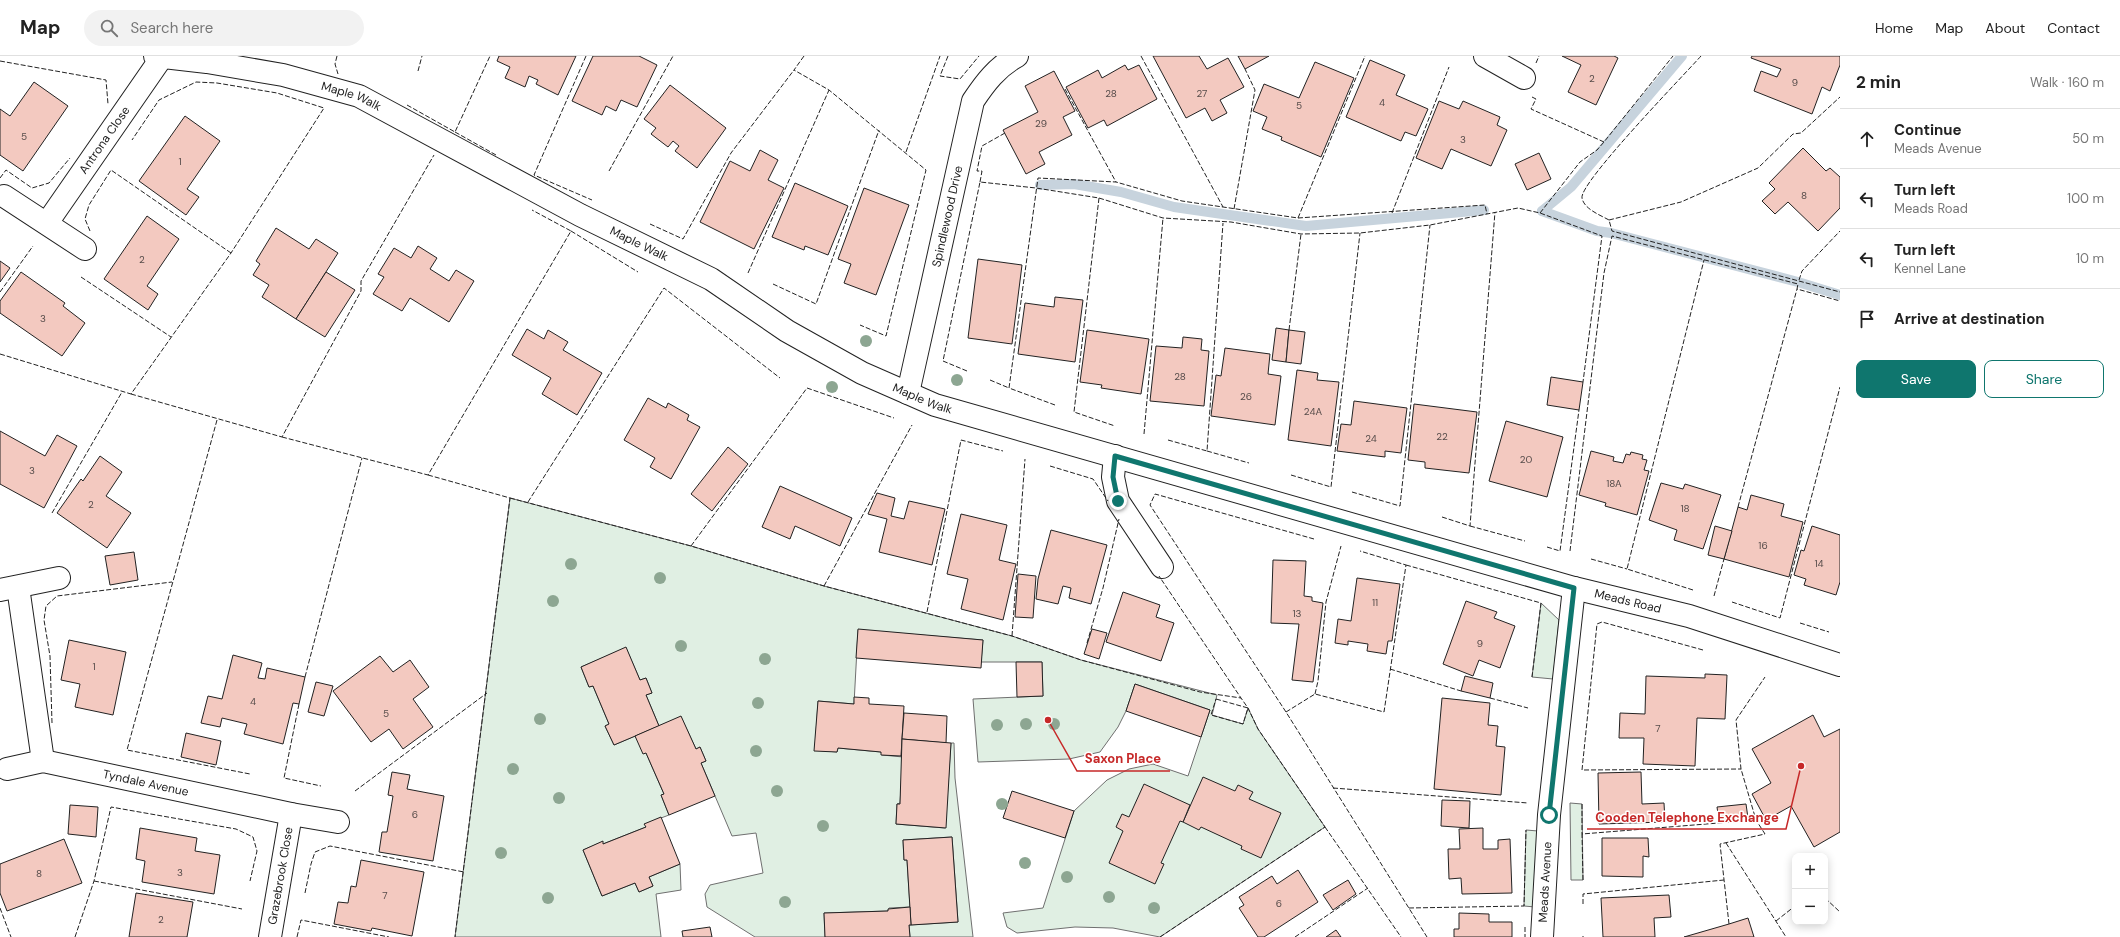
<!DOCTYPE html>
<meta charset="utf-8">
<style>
body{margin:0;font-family:"DM Sans",sans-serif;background:#f2f2f2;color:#222}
.controls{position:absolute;right:12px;bottom:12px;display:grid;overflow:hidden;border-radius:8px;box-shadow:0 2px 10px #0003}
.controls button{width:36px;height:36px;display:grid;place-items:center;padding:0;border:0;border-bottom:1px solid #e0e0e0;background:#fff;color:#222;font:20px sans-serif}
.stop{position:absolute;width:12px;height:12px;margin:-9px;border:3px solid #0f766e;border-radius:50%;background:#fff}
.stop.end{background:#0f766e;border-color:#fff;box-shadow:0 1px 4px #0008}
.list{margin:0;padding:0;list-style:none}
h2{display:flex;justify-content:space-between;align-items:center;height:52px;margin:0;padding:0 16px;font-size:17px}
h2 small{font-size:13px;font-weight:400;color:#767676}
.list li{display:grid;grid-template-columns:26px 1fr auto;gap:12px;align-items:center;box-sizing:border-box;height:60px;padding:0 16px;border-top:1px solid #e0e0e0}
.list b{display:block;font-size:15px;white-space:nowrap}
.list p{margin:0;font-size:13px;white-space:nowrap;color:#767676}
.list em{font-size:13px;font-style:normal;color:#767676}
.actions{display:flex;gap:8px;padding:12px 16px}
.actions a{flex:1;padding:9px 0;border:1px solid #0f766e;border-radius:8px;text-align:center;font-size:14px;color:#0f766e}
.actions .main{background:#0f766e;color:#fff}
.icon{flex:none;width:22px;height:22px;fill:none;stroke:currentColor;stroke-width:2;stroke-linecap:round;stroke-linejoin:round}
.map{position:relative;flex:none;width:1840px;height:881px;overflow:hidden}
header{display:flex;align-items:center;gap:24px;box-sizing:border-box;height:56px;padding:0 20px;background:#fff;border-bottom:1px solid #e0e0e0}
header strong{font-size:19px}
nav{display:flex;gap:22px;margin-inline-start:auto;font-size:14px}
.search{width:280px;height:36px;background:#f2f2f2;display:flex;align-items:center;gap:10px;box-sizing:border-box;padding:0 14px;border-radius:22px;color:#767676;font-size:15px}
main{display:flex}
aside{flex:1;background:#fff}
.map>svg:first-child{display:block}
.green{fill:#e0efe3;stroke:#6f6f6f}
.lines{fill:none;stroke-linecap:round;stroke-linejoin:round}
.stream{stroke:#c7d3dd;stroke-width:10}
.building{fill:#f3c9c0;stroke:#222}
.minor-casing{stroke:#222;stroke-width:24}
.minor{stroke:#fff;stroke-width:22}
.fence{stroke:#222;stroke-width:1;stroke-dasharray:5 2;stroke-linecap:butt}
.tree{fill:#8da692}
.route{stroke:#0f766e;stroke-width:5}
.labels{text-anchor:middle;stroke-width:3;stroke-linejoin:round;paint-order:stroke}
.number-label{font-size:10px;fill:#564c4a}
.street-label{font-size:12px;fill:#222;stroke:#fff}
.leader{fill:none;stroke:#c62828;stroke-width:1.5}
.callout-dot{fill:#c62828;stroke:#fff;stroke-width:1.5}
.callout-label{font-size:13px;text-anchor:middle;font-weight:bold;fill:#c62828;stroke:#fff;stroke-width:3;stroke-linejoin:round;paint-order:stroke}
</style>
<header>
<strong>Map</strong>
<div class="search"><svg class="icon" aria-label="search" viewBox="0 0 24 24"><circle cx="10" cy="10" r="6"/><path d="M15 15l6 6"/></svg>Search here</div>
<nav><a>Home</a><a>Map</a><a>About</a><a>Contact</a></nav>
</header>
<main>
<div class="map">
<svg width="1840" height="881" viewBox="0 0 1840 881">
<rect width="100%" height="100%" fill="#fff"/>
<g class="green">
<path d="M510,442L691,490L824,530L1012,580L1081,604L1217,639L1212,659L1243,668L1248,652L1258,673L1325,771L1160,881L1113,872L1075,871L1017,877L1007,871L1003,857L1043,852L1074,755L1107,724L1129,713L1153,708L1188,720L1210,654L1135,628L1126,655L1118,671L1100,696L1069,703L978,706L973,643L1043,640L1042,606H981L983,584L858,574L854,648L818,645L815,694L837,696L838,692L881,696L882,699L903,701L900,747L897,748L896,768L945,772L951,687H954L955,722L973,881H910L909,869L958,866L952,781L903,784L904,804H907L910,851L889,852L888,855L824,857L825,881H755L707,851L705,838L710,829L763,817L756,777L732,780L701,707L706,705L700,691L696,693L681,661L659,670L646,639L652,637L646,622L640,624L626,592L581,611L589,631L593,630L609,668L605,670L614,689L635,680L646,697L664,738L661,739L669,759L645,768L646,771L603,788L602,786L583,794L602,840L635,827L639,836L653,830L649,821L680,808L681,834L656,838L661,881H455Z"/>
<path d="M1541,547L1559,564L1553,623L1532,621Z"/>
<path d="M1570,747L1582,748L1583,824H1571Z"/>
<path d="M1526,774L1538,775L1535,851L1524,850Z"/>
</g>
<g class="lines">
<g class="stream">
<path d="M1040,129L1074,128L1121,136L1174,151L1306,170L1484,154"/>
<path d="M1542,155L1597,175L1611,177L1798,226L1840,239"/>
<path d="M1542,155L1571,131L1682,0"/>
</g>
</g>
<g class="building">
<path d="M499,0H576L558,39L536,28L538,24L529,20L525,31L505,22L510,11L497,5Z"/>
<path d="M593,0H639L657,9L637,51L621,44L616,55L606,50L602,59L572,45Z"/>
<path d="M1153,0H1199L1207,13L1228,2L1244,31L1220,44L1227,57L1212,65L1205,52L1186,62Z"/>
<path d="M1238,0H1269L1245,13Z"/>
<path d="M1562,0H1614L1618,2L1596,49L1568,36L1581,9Z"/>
<path d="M1752,0H1840V9L1830,35L1822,31L1812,58L1754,35L1761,15L1777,21L1781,13L1751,2Z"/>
<path d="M1370,4L1405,19L1396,39L1428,53L1416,80L1405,76L1401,85L1346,61Z"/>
<path d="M1315,6L1354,22L1321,101L1281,84L1282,81L1262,73L1267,61L1253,55L1264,28L1299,42Z"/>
<path d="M1125,9L1128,14L1139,9L1157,43L1107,70L1104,64L1088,72L1066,31L1098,14L1102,22Z"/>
<path d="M1054,15L1075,55L1063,61L1072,79L1039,96L1045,108L1026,118L1003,74L1038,56L1025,30Z"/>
<path d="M34,26L68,50L23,115L0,99V53L10,60Z"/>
<path d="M670,29L726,72L697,112L675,95L679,90L673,85L668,91L651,78L656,72L644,63Z"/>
<path d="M1439,45L1459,53L1463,45L1500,61L1497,69L1507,74L1491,110L1451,93L1442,113L1416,102Z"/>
<path d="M185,60L220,85L187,133L199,141L186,159L139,125Z"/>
<path d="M1803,92L1826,115L1830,112L1840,121V152L1818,175L1788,146L1775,158L1762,145L1775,133L1769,127Z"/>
<path d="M760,94L778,104L768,124L784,132L754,193L700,166L730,105L750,115Z"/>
<path d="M1539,97L1551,123L1527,134L1515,108Z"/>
<path d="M795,127L848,150L828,199L805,190L804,194L772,181Z"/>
<path d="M864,132L909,149L876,239L844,227L851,208L838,203Z"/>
<path d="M147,160L179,183L147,230L158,238L148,254L104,223Z"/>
<path d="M276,172L309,193L316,183L338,197L296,263L262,241L269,229L253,219L260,208L256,205Z"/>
<path d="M418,190L437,202L430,213L449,225L456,214L474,225L449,266L410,242L402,255L373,238L384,221L378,218L394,192L411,202Z"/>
<path d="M978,203L1022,209L1012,288L968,282Z"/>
<path d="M0,205L10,212L0,226Z"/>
<path d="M21,216L65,247L63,250L85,267L62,300L0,257V245Z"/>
<path d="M326,216L355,234L325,281L296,263Z"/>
<path d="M1055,241L1083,244L1075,306L1018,298L1025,247L1054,251Z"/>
<path d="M1276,272L1289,274L1286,306L1272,304Z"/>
<path d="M527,273L544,283L548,274L568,286L563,294L602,317L577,359L542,338L551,322L512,299Z"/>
<path d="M1087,274L1149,283L1141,338L1101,332L1102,329L1080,326Z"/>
<path d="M1289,274L1305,276L1301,308L1286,306Z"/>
<path d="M1183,281L1202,283L1201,294L1209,295L1204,350L1150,345L1156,290L1182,292Z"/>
<path d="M1225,292L1270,298L1268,318L1281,320L1275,369L1211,360L1216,319L1221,320Z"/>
<path d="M1297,314L1318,317L1317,324L1339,326L1331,390L1288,384Z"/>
<path d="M1551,321L1583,326L1579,354L1547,349Z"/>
<path d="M648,342L666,352L668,347L689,359L687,364L700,371L671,423L650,411L655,402L624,384Z"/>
<path d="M1354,345L1407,352L1401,397L1385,395V401L1337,395L1341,368L1351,369Z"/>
<path d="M1414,348L1477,356L1469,417L1425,412V406L1408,404Z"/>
<path d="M1506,365L1563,381L1547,441L1489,425Z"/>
<path d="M0,375L45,400L57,379L77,390L44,452L0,428Z"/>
<path d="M728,391L748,408L712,455L691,438Z"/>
<path d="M1591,395L1614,401L1613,405L1623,407L1626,398L1630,399L1631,396L1643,399L1642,403L1647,404L1644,414L1649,415L1637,459L1605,450L1606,447L1579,439Z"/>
<path d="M100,400L122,416L106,440L131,457L107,492L57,457L81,423L83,425Z"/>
<path d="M1661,427L1683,433L1685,428L1721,439L1703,493L1674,484L1677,474L1649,464Z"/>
<path d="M780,430L852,462L840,490L795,470L790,483L762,471Z"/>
<path d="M877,437L895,442L891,460L904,463L909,445L945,453L932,509L879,496L887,463L868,458Z"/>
<path d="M1751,439L1784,448L1781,460L1803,466L1789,521L1724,503L1738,451L1747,454Z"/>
<path d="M961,458L1007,469L999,504L1016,508L1003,564L961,553L968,523L947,518Z"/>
<path d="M1715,470L1732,475L1724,503L1708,499Z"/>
<path d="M1812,470L1840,479V526L1836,539L1804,529L1806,523L1794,519L1801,494L1804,495Z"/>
<path d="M1051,474L1107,489L1091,548L1069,542L1071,532L1063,530L1058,548L1036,543L1038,523Z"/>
<path d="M134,496L138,524L110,529L105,500Z"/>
<path d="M1273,504L1306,505L1304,540L1312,541V545L1323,547L1313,626L1292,624L1299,568L1271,567Z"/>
<path d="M1018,518L1036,520L1033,562L1015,561Z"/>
<path d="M1357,522L1400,528L1392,585H1388L1386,598L1367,595L1368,588L1348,585V589L1335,587L1338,563L1351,565Z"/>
<path d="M1123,536L1160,549L1156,561L1174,567L1161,605L1106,586Z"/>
<path d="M1466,545L1497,556L1494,562L1515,570L1500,612L1479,604L1473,620L1443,608Z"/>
<path d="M858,573L983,584L981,612L856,602Z"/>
<path d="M1092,573L1107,577L1099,603L1084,598Z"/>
<path d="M69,584L126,596L113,659L75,651L80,628L61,624Z"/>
<path d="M626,591L640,624L646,622L652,637L646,639L659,670L614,689L605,670L609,668L593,630L589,631L581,611Z"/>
<path d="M233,599L262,607L258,622L265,623L267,612L305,621L299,648L293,647L283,688L244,678L247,668L222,662L220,671L201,667L208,640L222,643Z"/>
<path d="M380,600L393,616L410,604L429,631L413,643L433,671L403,693L389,673L371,686L333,635Z"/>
<path d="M1016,606H1042L1043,640L1017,641Z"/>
<path d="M1705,618L1727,619L1725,663L1697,662L1695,710L1643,708L1644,682H1619L1620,657L1645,658L1646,620L1705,622Z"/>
<path d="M1465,620L1493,627L1490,642L1461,635Z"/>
<path d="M316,626L333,630L324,660L308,656Z"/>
<path d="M1135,628L1210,654L1201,681L1126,655Z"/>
<path d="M854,641L869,642V648L904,650L901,700L881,699V696L838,692L837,696L814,695L818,645L854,648Z"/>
<path d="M1442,642L1490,647L1488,669L1498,670L1496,690L1505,691L1501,739L1434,733Z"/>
<path d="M904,657L947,660L946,687L902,683Z"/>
<path d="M1813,659L1824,681L1840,673V776L1814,791L1791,750L1766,764L1752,738L1771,727L1752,693Z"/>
<path d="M681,660L696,693L700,691L706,705L701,707L715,740L669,759L661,739L664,738L646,697L643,698L635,680Z"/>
<path d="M186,677L221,685L216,709L181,701Z"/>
<path d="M902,683L951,687L946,772L896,768L897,748H900Z"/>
<path d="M392,716L410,719L407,733L444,740L433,805L379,796L382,776H387L393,740L388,739Z"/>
<path d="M1641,716L1642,748L1664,747L1665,766L1599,768L1598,717Z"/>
<path d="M1203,721L1235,735L1238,729L1253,736L1249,743L1281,757L1261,802L1241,793L1242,790L1201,771L1199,774L1183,766Z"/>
<path d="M1144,728L1190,749L1183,766L1180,765L1161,807L1164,808L1155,828L1109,807L1123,775L1116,771L1122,758L1129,761Z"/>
<path d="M1012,735L1074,755L1065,782L1003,762Z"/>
<path d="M1442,744L1470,745L1469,772L1441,770Z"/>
<path d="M1746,748L1748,762L1719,765L1717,751Z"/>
<path d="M70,749L98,751L96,781L68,778Z"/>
<path d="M661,761L680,808L649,821L653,830L639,836L635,827L602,840L583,794L603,785V788L646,771L644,768Z"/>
<path d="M140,772L197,782L195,795L220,799L214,838L142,826L145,805L136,803Z"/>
<path d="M1483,772V793H1498V784L1510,783L1512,837L1462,838L1461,822L1449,823L1448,793H1460L1459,773Z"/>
<path d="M952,781L958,866L911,869L907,804H904L903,784Z"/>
<path d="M1602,782H1648L1649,801L1643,800V821L1602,820Z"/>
<path d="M64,783L82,827L7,855L0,837V808Z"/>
<path d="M361,804L424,816L412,880L372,872L371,875L334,868L338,846L348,847L351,830L356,831Z"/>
<path d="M1298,814L1318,846L1264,881H1258L1239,852L1244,849L1239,841L1272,820L1277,828Z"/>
<path d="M1348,824L1356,838L1333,854L1323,839Z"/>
<path d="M136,837L193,846L187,881H129Z"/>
<path d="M1669,839L1671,861L1654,862L1655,881H1603L1601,842Z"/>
<path d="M910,851L911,869H909L910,881H825L824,857L888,855V853Z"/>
<path d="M1459,857L1489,858V866H1512V881H1454V873H1459Z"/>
<path d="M1748,862L1754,881H1684L1729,868Z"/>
<path d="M710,871L712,881H683L682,875Z"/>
<path d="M1336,874L1341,881H1326Z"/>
</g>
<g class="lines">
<g class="minor-casing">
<g id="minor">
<path id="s1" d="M155,0L207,6L283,19L359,40L580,159L711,223L787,275L862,317L935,349L1574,532L1689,560L1840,609"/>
<path d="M1485,0L1524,22"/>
<path d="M4,140L85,193"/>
<path id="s2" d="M47,167L162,1"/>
<path id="s3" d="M908,337L973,45C985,27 997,11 1017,0"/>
<path d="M1115,400L1113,421L1118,445L1162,511"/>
<path d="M18,531L43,705"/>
<path d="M0,534L59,522"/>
<path id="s4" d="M7,713L43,705L291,758L338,766"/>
<path id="s5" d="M270,881L291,758"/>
<path id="s6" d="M1542,881L1549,759L1574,532"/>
</g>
</g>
<use href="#minor" class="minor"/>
<g class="fence">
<path d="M337,0L335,8L338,18"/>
<path d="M586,0L534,119L592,144"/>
<path d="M804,0L794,14L829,34L926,114L886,280L860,269"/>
<path d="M948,0L940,20L960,23L979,0"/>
<path d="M1141,0L1223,151"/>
<path d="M1701,0C1685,18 1579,127 1582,142C1584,153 1600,159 1609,164L1612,175L1840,236"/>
<path d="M0,5L106,24L108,48"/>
<path d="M1536,7L1539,0"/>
<path d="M418,15L422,0"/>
<path d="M1065,33L1116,126"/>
<path d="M1532,41L1536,43L1531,53L1604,86"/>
<path d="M407,49L455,76L490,0"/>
<path d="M455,76L496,99"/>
<path d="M906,96L940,0"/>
<path d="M609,115L673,0"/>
<path d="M0,122L6,114L32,132L49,127L70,102"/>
<path d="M980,126L982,115H977L982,90L1005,77"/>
<path d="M1099,142L1074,356L1115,370"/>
<path d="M1234,153L1255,34L1245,13"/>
<path d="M1392,157L1449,11"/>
<path d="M1540,157L1580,106L1597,94L1604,86L1673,0"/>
<path d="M1298,162L1365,0"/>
<path d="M1609,164L1681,146L1758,112L1793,78L1801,77L1840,41"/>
<path d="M650,168L683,183L731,97L794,14"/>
<path d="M90,175L85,163L89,149L111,114L231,197"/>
<path d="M571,175L638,216"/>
<path d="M748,217L829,34"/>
<path d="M81,221L171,281"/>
<path d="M1799,224L1802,215L1840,175"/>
<path d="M773,228L816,248L879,74"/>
<path d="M0,236L33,190"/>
<path d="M1289,274L1301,178"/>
<path d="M0,298L131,338L231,197L324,52L277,37L217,27L196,26L159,44L132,84"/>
<path d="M967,315L943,305L980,126L1036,132L1099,142L1163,162L1231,166L1301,178L1360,177L1430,169L1518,152L1540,157L1602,180L1583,326"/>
<path d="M990,324L1009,332"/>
<path d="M131,338L282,381L361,235V225L434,99"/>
<path d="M1055,349L1009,332L1038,122L1116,126L1182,145L1298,162L1485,149L1487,158"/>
<path d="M217,364L127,694L250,718"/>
<path d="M1144,378L1163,162"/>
<path d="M282,381L428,419L571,175L532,154"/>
<path d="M1168,384L1207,395L1223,167"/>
<path d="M1207,395L1249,407"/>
<path d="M1050,410L1093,423L1108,445"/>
<path d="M428,419L510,442L455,881"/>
<path d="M1291,419L1331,431L1360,177"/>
<path d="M1352,436L1400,450L1430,169"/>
<path d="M510,442L691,490L824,530L1012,580L1081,604L1200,636L1241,642L1159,520"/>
<path d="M528,446L664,232L780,322"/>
<path d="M1738,451L1797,233"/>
<path d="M52,457L122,336"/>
<path d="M1442,461L1470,470L1495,156"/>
<path d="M1470,470L1525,485"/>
<path d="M1314,483L1155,438L1150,449L1286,656L1427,881"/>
<path d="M691,490L807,332L894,362"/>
<path d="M1547,491L1560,495L1579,354"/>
<path d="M1570,495L1604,217L1612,180L1798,228L1797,233L1840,245"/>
<path d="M1591,503L1627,513"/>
<path d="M1406,509L1541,547L1532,621"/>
<path d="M824,530L912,369"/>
<path d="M1693,534L1627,513L1704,204"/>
<path d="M1714,540L1724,503"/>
<path d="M1732,546L1780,562L1840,331"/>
<path d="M927,556L961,384L1003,395"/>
<path d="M1800,567L1829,576"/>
<path d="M1012,580L1025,403"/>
<path d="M1087,587L1103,532L1119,463"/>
<path d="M1703,594L1602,566L1597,568L1582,714L1741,713"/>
<path d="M1390,613L1461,635"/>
<path d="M305,621L362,402"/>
<path d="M1315,638L1318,625L1326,546L1341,490"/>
<path d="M1490,642L1528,652"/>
<path d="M1216,643L1248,652L1243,668L1211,659Z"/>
<path d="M299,648L284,722L321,730"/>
<path d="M1286,656L1315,638L1384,656L1406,509L1360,495"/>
<path d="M52,667L50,600L44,564L46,550L57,540L172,526"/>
<path d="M1333,732L1528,747"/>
<path d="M355,735L487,637"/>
<path d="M1582,748V778"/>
<path d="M1325,771L1401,881"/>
<path d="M1726,787L1786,881"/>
<path d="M1583,824L1582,778L1756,764"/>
<path d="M94,825L242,853"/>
<path d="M305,837L311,808L315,796L330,790L464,816"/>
<path d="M1825,842L1840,856"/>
<path d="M1583,848V838L1724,824"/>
<path d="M0,852L11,881"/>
<path d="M1409,852L1524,850L1526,774"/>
<path d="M1776,865L1795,850"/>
<path d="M1729,868L1720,788L1765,778L1756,764L1741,713L1736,664L1765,621"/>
<path d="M1525,871V881"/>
<path d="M1583,880V881"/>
<path d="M75,881L94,825L111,751L236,773L253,781L257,795L250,825"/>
<path d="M297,881L301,864L389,881"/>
<path d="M1160,881L1325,771L1258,673L1248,652L1241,642"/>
<path d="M1295,881L1368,832"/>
</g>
</g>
<g class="tree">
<circle cx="866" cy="285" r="6"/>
<circle cx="957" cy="324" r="6"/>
<circle cx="832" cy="331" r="6"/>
<circle cx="571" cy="508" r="6"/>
<circle cx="660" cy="522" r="6"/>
<circle cx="553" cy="545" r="6"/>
<circle cx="681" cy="590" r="6"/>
<circle cx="765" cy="603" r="6"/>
<circle cx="758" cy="647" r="6"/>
<circle cx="540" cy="663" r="6"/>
<circle cx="1026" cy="668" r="6"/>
<circle cx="1054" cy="668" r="6"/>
<circle cx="997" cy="669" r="6"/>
<circle cx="756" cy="695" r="6"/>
<circle cx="513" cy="713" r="6"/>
<circle cx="777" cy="735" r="6"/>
<circle cx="559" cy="742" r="6"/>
<circle cx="1002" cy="748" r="6"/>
<circle cx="823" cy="770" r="6"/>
<circle cx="501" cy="797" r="6"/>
<circle cx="1025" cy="807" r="6"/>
<circle cx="1067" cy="821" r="6"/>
<circle cx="1109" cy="841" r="6"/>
<circle cx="548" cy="842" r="6"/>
<circle cx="785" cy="846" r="6"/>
<circle cx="1154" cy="852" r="6"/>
</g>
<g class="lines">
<path class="route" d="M1118,445L1113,421L1115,400L1574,532L1549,759"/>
</g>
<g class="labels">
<g class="number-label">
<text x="1592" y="26">2</text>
<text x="1795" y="30">9</text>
<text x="1111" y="41">28</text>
<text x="1202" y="41">27</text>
<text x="1382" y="50">4</text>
<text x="1299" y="53">5</text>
<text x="1041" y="71">29</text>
<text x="24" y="84">5</text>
<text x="1463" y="87">3</text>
<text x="180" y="109">1</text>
<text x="1804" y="143">8</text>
<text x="142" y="207">2</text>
<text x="43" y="266">3</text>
<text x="1180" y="324">28</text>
<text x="1246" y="344">26</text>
<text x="1313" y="359">24A</text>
<text x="1442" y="384">22</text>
<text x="1371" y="386">24</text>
<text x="1526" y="407">20</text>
<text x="32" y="418">3</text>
<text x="1614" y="431">18A</text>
<text x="91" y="452">2</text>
<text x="1685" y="456">18</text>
<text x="1763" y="493">16</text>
<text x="1819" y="511">14</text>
<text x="1375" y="550">11</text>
<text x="1297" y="561">13</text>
<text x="1480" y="591">9</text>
<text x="94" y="614">1</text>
<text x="253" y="649">4</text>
<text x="386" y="661">5</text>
<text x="1658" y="676">7</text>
<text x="415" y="762">6</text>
<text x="180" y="820">3</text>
<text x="39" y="821">8</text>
<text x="385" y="843">7</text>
<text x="1279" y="851">6</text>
<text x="161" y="867">2</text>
</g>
<g class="street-label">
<text dy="4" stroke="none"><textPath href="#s1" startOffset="201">Maple Walk</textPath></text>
<text dy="4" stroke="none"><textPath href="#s2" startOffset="101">Antrona Close</textPath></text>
<text dy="4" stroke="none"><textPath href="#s3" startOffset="181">Spindlewood Drive</textPath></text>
<text dy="4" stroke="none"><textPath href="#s1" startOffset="525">Maple Walk</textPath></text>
<text dy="4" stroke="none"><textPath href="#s1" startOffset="849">Maple Walk</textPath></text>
<text dy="4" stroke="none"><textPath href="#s1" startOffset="1583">Meads Road</textPath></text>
<text dy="4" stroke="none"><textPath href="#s4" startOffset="142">Tyndale Avenue</textPath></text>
<text dy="4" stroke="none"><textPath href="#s5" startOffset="62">Grazebrook Close</textPath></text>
<text dy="4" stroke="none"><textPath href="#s6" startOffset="55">Meads Avenue</textPath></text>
</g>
</g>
<path class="leader" d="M1048 664L1077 715H1170M1801 710L1786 773H1587"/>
<g class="callout-dot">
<circle cx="1048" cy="664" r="4"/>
<circle cx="1801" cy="710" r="4"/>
</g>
<g class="callout-label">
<text x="1123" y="707">Saxon Place</text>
<text x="1687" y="766">Cooden Telephone Exchange</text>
</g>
</svg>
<div class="controls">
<button>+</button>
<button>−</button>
</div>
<div class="stop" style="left:1549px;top:759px"></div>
<div class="stop end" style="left:1118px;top:445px"></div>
</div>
<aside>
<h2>2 min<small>Walk · 160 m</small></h2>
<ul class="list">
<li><svg class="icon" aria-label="ahead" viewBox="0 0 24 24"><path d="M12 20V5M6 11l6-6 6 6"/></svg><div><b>Continue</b><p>Meads Avenue</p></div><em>50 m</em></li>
<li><svg class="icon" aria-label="left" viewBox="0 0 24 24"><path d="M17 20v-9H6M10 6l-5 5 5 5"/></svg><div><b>Turn left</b><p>Meads Road</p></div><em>100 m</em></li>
<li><svg class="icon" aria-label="left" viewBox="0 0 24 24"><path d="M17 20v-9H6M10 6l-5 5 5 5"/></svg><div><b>Turn left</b><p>Kennel Lane</p></div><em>10 m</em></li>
<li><svg class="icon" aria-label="arrive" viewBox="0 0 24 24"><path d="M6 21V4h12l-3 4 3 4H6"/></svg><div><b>Arrive at destination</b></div></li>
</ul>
<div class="actions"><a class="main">Save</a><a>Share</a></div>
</aside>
</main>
